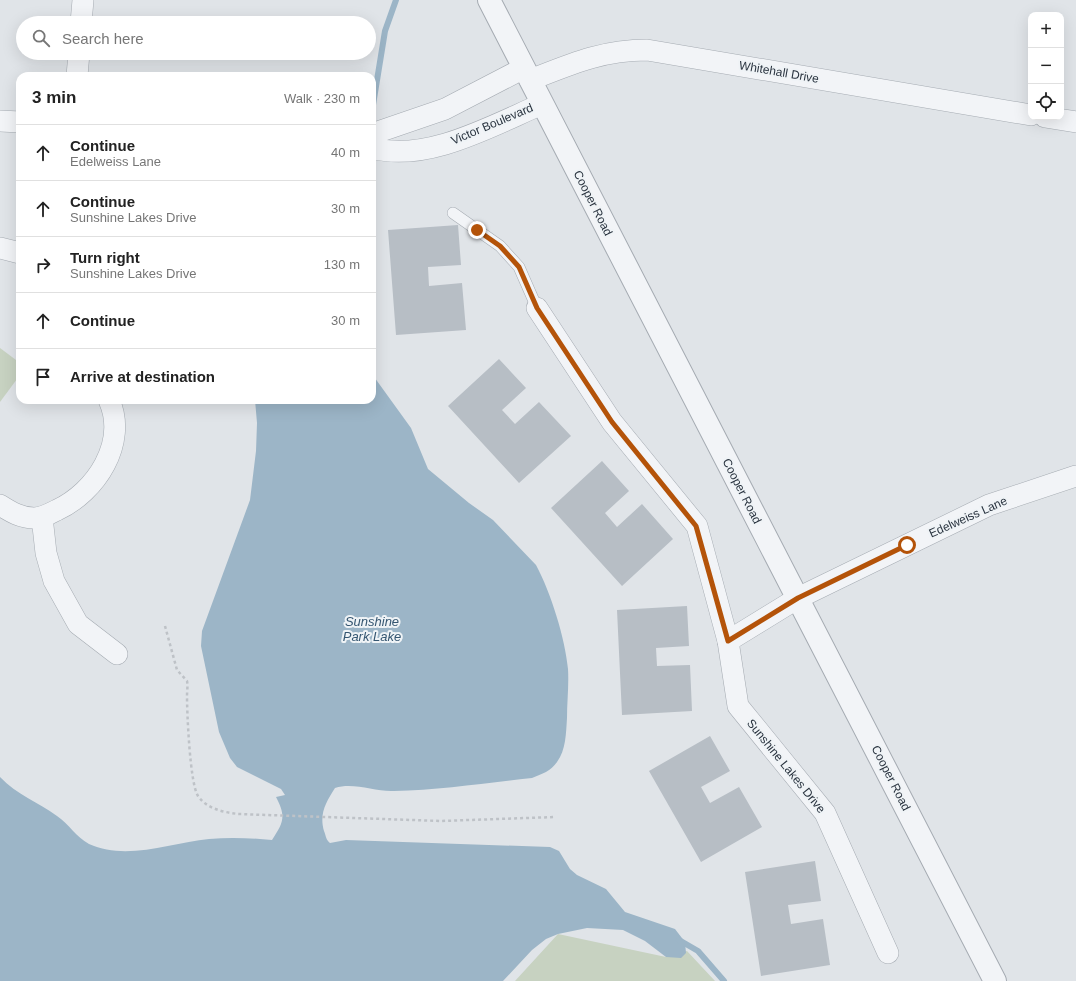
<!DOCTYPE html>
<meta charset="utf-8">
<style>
body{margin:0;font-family:Arial,sans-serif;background:#f2f2f2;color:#222}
.controls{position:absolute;right:12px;top:12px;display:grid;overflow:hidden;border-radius:8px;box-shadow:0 4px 16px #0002}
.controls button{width:36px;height:36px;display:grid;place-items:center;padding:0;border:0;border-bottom:1px solid #e0e0e0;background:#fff;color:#222;font:20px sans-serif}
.stop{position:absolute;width:12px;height:12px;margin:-9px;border:3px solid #b45309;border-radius:50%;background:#fff}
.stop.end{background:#b45309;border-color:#fff;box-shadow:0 1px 4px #0008}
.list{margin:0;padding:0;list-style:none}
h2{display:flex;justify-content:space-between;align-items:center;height:52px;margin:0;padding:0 16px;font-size:17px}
h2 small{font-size:13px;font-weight:400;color:#767676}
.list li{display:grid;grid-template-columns:26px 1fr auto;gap:12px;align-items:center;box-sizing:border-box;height:56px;padding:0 16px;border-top:1px solid #e0e0e0}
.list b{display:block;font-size:15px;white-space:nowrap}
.list p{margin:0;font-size:13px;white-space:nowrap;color:#767676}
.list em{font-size:13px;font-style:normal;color:#767676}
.icon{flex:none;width:22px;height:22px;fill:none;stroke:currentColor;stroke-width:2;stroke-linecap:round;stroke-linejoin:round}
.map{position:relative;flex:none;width:1076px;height:981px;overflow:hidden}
.search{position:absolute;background:#fff;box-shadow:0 4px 16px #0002;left:16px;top:16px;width:360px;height:44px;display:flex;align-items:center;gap:10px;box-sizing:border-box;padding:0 14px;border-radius:22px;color:#767676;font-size:15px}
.panel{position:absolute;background:#fff;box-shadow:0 4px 16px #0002;left:16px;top:72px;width:360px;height:332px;border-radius:12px}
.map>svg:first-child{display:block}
.green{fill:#c7d2c1}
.water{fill:#9cb5c7}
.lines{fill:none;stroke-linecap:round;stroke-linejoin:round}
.stream{stroke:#9cb5c7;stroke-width:6}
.building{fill:#b7bec5}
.service-casing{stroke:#a5abb2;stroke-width:12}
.minor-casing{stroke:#a5abb2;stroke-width:22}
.tertiary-casing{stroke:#a5abb2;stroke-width:24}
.path{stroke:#bec2c7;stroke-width:2.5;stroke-dasharray:3 3;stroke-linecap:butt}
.service{stroke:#f2f4f7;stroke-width:11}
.minor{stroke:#f2f4f7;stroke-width:21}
.tertiary{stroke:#f2f4f7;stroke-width:22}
.route{stroke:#b45309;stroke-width:5}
.labels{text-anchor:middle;stroke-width:4;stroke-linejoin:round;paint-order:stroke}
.street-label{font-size:12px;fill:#29333f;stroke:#eff3f6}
.water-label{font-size:13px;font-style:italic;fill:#355671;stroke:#eff3f6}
</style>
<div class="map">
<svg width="1076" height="981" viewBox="0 0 1076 981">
<rect width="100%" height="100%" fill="#e0e4e8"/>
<g class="green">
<path d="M0,348L20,363V375L0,402Z"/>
<path d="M558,934L666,957L687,951L715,981H515Z"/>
</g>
<path class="water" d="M372,374L411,428L428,469L469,503L493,520L536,565C551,593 565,638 568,669C569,685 567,702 567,718C566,733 566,750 557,762C551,771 542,774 532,778C486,783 440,790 394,791C375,792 354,782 335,788C326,802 319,814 324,831C326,836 326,840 330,843L346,840L550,847L559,851L570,869L577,875L606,889L625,912L675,929L685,942L686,953L681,958L666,957L645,941L623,930L587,928L558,934L546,939L532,950L503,981H0V777C17,795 38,802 57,816C69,824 76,837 89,844C126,861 171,843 209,839C230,837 251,838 272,840C284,822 286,816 276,797L285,795L281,789L237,767L230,758L219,732L201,646L202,631L250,500L256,451L257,423L255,400H372Z"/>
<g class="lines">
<g class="stream">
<path d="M372,111L385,31L396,0"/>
<path d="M679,940L698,951L724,981"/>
</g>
</g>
<g class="building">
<path d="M458,225L461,265L428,267L429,286L462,283L466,330L396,335L388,230Z"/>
<path d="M499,359L526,388L502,410L515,424L539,402L571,436L519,483L448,406Z"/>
<path d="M602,461L629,491L605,513L617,527L642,504L673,539L622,586L551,508Z"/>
<path d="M687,606L689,646L656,648L657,666L690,665L692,711L622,715L617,610Z"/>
<path d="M710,736L730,771L701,787L710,803L739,787L762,827L701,862L649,771Z"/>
<path d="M815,861L821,901L788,905L791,924L823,919L830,965L761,976L745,872Z"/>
</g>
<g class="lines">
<g class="service-casing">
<path id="service" d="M453,213L500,246L519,267L537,308"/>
</g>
<g class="minor-casing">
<g id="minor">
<path d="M81,23L83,0"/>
<path d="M77,76L79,53"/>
<path d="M530,80C571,64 602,50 647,50L1031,115"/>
<path d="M1045,117L1076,122"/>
<path d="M0,121L20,122"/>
<path d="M372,134L445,109L524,68"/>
<path d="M372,148C427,163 493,125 542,104"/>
<path d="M0,248L20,253"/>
<path d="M537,308L612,422L697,526L728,641L738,706L825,813L888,953"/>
<path d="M0,505C11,512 21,518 34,518C42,518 49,514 57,510C96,492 128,443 109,400"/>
<path d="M42,517L46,553L54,581L78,624L117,654"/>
<path d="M728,641L798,598L989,505L1076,476"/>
</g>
</g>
<g class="tertiary-casing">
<path id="tertiary" d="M489,0L995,981"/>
</g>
<path class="path" d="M165,626L177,670L187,681C188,686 187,691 187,696C187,714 190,784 198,796C207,809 223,812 238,814L441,821L555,817"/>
<use href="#service" class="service"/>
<use href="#minor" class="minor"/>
<use href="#tertiary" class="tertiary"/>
</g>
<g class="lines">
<path class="route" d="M477,230L500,246L519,267L537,308L612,422L696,526L728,641L798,598L907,545"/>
</g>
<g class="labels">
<g class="street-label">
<text transform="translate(779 72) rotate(10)" y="4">Whitehall Drive</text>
<text transform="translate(492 124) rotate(-23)" y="4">Victor Boulevard</text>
<text transform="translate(593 203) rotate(63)" y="4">Cooper Road</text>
<text transform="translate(742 491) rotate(63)" y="4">Cooper Road</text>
<text transform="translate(968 517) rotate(-24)" y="4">Edelweiss Lane</text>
<text transform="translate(786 766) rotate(51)" y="4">Sunshine Lakes Drive</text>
<text transform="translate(891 778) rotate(63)" y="4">Cooper Road</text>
</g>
<g class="water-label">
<text x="372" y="626">Sunshine<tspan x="372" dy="15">Park Lake</tspan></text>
</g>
</g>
</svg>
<div class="controls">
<button>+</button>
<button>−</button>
<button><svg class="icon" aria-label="locate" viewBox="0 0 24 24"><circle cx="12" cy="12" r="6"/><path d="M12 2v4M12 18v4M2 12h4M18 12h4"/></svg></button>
</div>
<div class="stop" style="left:907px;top:545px"></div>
<div class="stop end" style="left:477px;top:230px"></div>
<div class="search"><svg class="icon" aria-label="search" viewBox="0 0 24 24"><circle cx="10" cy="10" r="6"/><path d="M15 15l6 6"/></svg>Search here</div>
<section class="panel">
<h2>3 min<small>Walk · 230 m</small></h2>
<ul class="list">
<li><svg class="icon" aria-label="ahead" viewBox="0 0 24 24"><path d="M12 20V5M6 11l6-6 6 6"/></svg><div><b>Continue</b><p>Edelweiss Lane</p></div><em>40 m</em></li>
<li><svg class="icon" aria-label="ahead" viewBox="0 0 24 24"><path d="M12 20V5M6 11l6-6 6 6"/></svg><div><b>Continue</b><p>Sunshine Lakes Drive</p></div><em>30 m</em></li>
<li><svg class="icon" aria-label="right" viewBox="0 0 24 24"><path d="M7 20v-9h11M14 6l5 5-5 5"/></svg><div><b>Turn right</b><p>Sunshine Lakes Drive</p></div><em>130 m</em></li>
<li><svg class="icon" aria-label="ahead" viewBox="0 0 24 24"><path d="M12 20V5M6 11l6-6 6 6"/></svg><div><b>Continue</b></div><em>30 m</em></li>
<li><svg class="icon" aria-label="arrive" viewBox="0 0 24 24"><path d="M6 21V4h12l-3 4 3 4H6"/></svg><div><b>Arrive at destination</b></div></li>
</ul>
</section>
</div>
